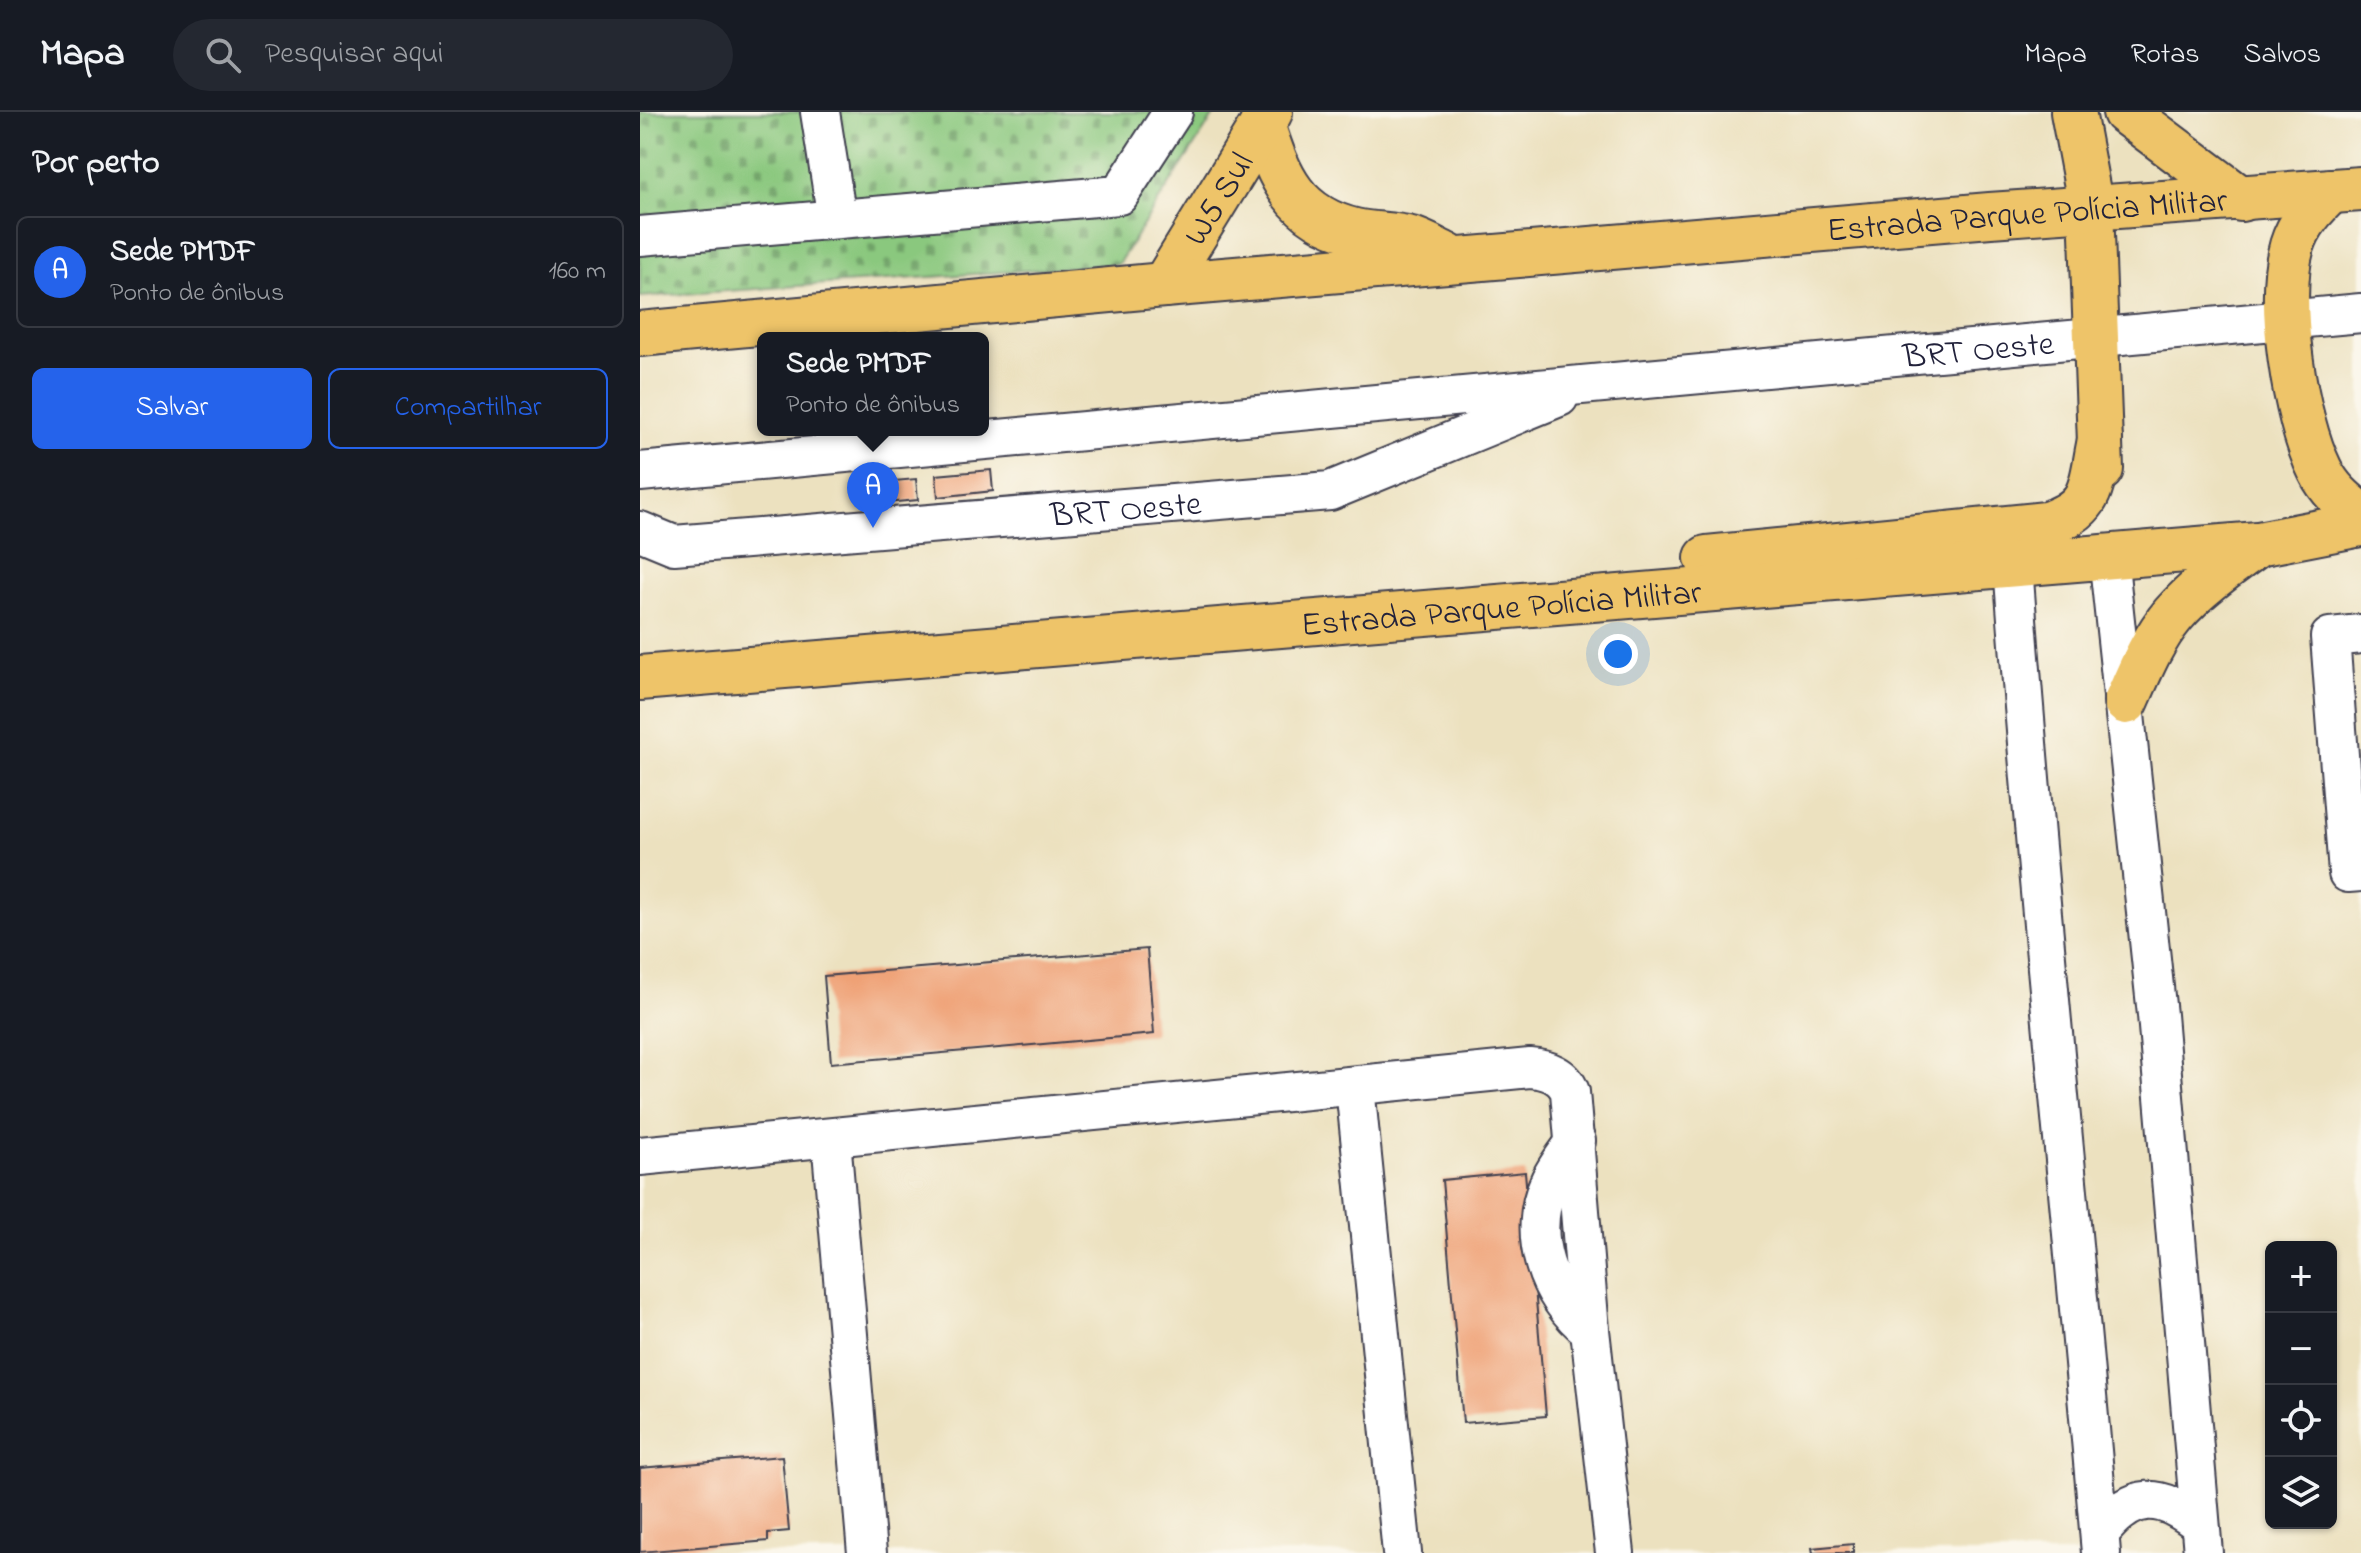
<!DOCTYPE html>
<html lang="pt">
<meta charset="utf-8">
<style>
body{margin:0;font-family:"Indie Flower",sans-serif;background:#242831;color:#f1f3f6}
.controls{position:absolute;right:24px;bottom:24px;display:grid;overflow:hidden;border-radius:12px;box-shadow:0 2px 6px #0004}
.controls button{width:72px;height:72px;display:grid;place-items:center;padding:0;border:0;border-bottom:2px solid #363941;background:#171b24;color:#f1f3f6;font:40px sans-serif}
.you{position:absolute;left:978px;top:542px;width:28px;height:28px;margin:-20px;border:6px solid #fff;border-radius:50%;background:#1a73e8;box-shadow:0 0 0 12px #1a73e833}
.badge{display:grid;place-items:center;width:52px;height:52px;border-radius:50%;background:#2563eb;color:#fff;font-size:26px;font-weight:700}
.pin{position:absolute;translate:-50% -66px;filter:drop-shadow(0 2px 4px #0008)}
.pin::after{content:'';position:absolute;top:42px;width:28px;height:24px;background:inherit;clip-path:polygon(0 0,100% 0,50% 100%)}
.popup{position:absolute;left:117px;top:220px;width:232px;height:104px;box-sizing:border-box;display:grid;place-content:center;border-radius:12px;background:#171b24;filter:drop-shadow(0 2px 6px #0005);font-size:26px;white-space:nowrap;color:#9ea1a6}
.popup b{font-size:30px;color:#f1f3f6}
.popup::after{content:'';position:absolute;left:50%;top:100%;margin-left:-16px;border:16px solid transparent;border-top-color:#171b24}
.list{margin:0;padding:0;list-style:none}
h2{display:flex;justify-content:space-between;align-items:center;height:104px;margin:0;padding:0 32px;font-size:34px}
h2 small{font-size:26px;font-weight:400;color:#9ea1a6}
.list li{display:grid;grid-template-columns:52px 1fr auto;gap:24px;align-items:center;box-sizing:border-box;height:112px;margin:0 16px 16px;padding:0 16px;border:2px solid #363941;border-radius:12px}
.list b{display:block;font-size:30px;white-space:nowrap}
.list p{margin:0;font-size:26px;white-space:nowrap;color:#9ea1a6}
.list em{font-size:26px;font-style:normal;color:#9ea1a6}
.actions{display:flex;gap:16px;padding:24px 32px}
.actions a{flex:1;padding:18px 0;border:2px solid #2563eb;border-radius:12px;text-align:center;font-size:28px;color:#2563eb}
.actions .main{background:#2563eb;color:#fff}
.icon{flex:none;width:44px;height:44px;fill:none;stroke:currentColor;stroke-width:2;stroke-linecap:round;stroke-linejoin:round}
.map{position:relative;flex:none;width:1721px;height:1441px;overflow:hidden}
header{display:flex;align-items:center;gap:48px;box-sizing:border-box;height:112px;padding:0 40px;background:#171b24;border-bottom:2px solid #363941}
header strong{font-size:38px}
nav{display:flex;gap:44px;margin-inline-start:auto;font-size:28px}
.search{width:560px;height:72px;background:#242831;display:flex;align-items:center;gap:20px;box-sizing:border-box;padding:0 28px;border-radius:44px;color:#9ea1a6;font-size:30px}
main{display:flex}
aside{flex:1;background:#171b24}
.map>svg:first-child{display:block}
.cemetery{fill:url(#cemetery-stones);stroke:#56755c;stroke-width:2}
.building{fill:#efa176}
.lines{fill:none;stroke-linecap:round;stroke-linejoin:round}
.minor-casing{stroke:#403f4f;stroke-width:42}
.major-casing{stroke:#403f4f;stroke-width:48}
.minor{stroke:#fff;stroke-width:38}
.major{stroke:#eec469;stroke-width:44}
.labels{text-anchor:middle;stroke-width:8;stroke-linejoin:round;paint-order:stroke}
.street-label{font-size:34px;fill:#22223b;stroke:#fbf7ec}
</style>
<header>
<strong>Mapa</strong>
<div class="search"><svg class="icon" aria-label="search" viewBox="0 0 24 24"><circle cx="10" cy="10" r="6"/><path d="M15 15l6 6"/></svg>Pesquisar aqui</div>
<nav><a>Mapa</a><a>Rotas</a><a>Salvos</a></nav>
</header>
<main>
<aside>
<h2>Por perto<small></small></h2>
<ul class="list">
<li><span class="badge">A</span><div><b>Sede PMDF</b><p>Ponto de ônibus</p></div><em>160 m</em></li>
</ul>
<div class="actions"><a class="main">Salvar</a><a>Compartilhar</a></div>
</aside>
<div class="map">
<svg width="1721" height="1441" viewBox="0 0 1721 1441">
<defs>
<pattern id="cemetery-stones" width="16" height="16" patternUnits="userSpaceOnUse" patternTransform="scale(2)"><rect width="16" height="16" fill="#8ac87e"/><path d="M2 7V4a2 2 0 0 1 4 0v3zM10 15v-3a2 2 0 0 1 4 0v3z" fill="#70a268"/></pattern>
</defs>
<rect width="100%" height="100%" fill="#fbf7ec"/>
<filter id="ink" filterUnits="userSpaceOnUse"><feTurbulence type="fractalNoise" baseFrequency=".0125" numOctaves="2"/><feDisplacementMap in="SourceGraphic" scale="16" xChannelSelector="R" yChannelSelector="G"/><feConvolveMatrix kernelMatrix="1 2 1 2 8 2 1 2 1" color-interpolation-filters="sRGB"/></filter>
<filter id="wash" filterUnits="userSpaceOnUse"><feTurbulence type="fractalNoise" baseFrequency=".006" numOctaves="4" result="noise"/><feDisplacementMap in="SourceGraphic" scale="32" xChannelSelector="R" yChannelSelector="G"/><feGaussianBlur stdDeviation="1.8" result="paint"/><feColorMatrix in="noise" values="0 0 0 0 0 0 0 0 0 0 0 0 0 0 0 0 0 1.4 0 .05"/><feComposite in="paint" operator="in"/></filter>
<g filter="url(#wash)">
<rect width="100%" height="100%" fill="#ece1bf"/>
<path class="cemetery" d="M0,0H576L478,152L0,185Z"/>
<g id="blocks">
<g class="building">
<path d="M351,358L353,379L298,385L296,363Z"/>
<path d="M276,367L278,388L223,393L221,372Z"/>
<path d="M507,837L514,922L191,951L184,864Z"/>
<path d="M885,1060L906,1304L823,1311L802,1068Z"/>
<path d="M142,1344L149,1419L128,1421V1429L0,1440V1356Z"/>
<path d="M1213,1432V1441H1173L1172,1436Z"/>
</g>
</g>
</g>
<g filter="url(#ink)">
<use href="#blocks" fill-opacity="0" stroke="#403f4f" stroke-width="2"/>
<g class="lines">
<g class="minor-casing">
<g id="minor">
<path d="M180,0L197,107"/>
<path d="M0,124L479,83L533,0"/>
<path id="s1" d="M0,360L1721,201"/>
<path id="s2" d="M0,419L34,433L690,379L919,285"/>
<path d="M1468,443L1517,903L1563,1441"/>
<path d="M1373,453C1397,783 1433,1112 1461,1441"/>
<path d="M1721,522L1690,525L1708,761L1721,760"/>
<path d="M715,975L762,1441"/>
<path d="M191,1027L227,1441"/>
<path d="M936,1029C927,1042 915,1056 909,1071C886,1122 907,1185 950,1218"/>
<path d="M0,1044L890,956C907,957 924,963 930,980L950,1218L975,1441"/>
<path d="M1460,1421C1493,1379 1520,1380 1560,1412"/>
</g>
</g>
<g class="major-casing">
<g id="major">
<path d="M1433,0L1451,96L1461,357"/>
<path d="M1485,0L1601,87"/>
<path d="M622,12C639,66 655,105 715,119C733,123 753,122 771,127C783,130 795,138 806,143"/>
<path d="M1691,79C1674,95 1659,111 1652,134C1636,187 1655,308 1680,358C1689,377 1704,390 1721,403"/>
<path id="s3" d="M524,173L630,0"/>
<path id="s4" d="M0,222L524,173L1350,103L1721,77"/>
<path d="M1067,446L1406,412C1456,396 1450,373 1460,328"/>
<path id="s5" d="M0,566L1618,432L1721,412"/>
<path d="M1486,590C1499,561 1512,528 1533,503C1557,475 1589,453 1618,432"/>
</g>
</g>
<use href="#minor" class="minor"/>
<use href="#major" class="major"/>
</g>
</g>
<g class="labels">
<g class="street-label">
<text dy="12" stroke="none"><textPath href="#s3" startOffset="102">W5 Sul</textPath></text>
<text dy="12" stroke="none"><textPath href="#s4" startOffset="1392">Estrada Parque Polícia Militar</textPath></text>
<text dy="12" stroke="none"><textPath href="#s1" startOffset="1344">BRT Oeste</textPath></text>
<text dy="12" stroke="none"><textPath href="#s2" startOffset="490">BRT Oeste</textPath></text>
<text dy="12" stroke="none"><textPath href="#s5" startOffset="864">Estrada Parque Polícia Militar</textPath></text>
</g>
</g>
</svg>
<div class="controls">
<button>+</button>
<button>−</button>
<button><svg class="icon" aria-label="locate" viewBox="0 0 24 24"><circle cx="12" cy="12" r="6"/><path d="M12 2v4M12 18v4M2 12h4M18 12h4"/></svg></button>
<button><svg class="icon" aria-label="layers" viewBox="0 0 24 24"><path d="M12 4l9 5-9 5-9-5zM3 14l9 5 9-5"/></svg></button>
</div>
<div class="you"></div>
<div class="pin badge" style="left:233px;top:416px">A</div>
<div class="popup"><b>Sede PMDF</b>Ponto de ônibus</div>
</div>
</main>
